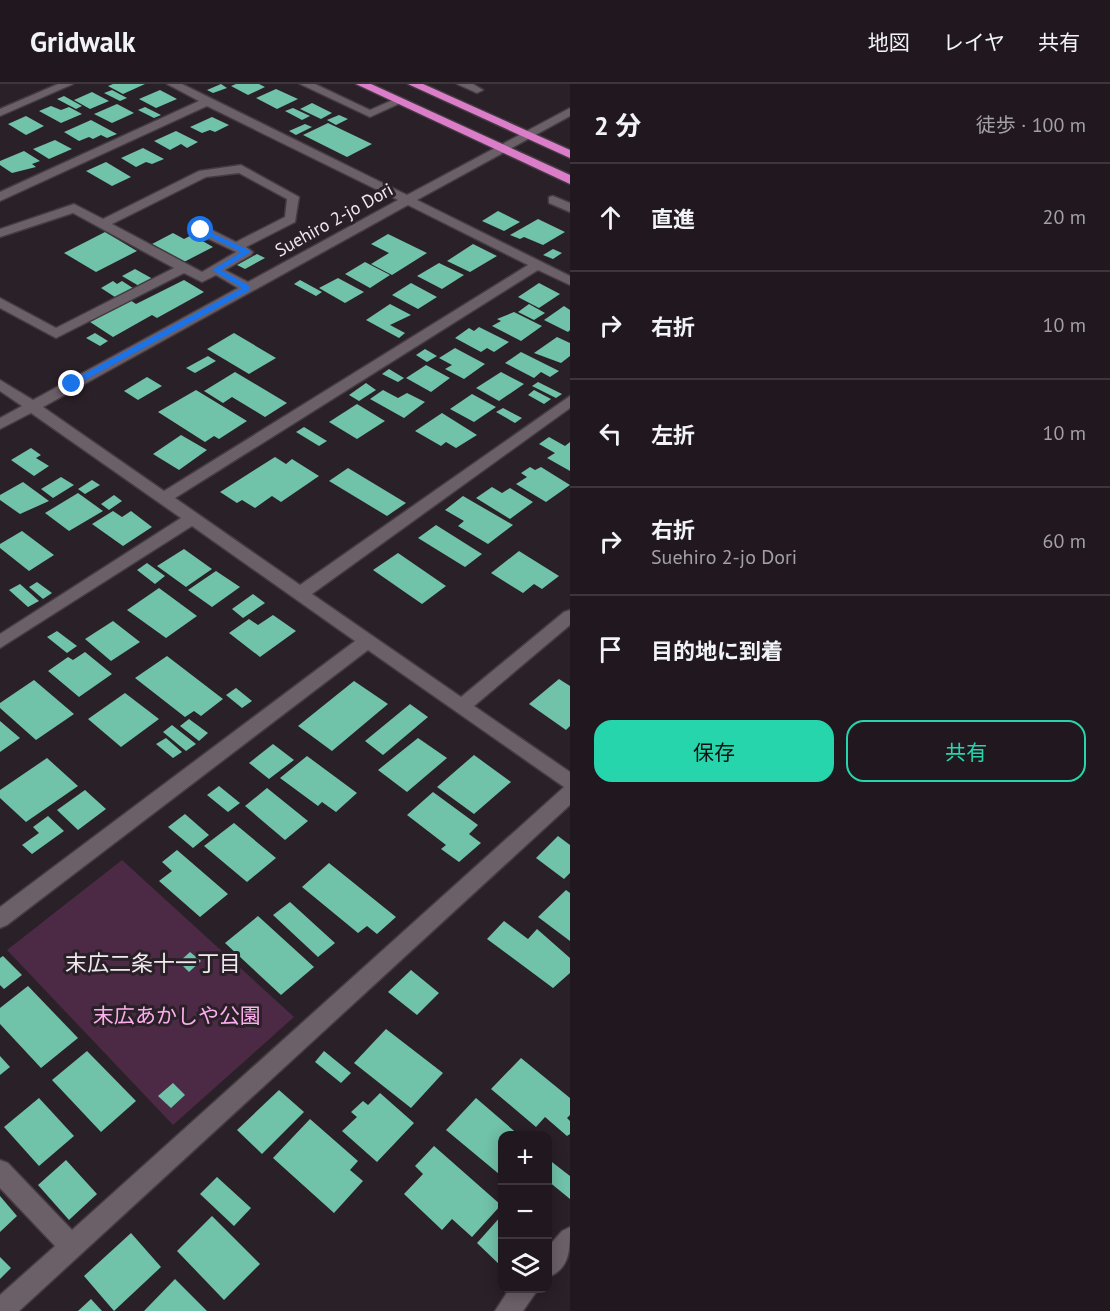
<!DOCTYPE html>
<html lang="ja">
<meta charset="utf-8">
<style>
body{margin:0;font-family:"PT Sans","Noto Sans JP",sans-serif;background:#282127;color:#f1f3f6}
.controls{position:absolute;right:18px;bottom:18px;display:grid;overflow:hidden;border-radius:12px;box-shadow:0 3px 15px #0003}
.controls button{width:54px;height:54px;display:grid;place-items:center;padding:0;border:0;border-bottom:2px solid #3d373c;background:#20181e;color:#f1f3f6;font:30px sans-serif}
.stop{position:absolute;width:18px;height:18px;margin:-14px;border:4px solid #1a73e8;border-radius:50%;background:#fff}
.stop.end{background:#1a73e8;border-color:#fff;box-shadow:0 2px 6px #0008}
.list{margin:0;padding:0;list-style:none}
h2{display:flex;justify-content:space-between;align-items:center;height:78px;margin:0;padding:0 24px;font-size:26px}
h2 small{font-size:20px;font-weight:400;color:#a2a0a4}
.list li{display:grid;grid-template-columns:39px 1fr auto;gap:18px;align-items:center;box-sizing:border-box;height:108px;padding:0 24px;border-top:2px solid #3d373c}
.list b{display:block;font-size:22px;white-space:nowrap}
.list p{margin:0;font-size:20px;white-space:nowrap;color:#a2a0a4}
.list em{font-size:20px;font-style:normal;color:#a2a0a4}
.actions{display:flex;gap:12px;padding:18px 24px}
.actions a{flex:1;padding:14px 0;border:2px solid #27d5ad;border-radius:18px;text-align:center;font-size:21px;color:#27d5ad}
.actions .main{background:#27d5ad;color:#111}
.icon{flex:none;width:33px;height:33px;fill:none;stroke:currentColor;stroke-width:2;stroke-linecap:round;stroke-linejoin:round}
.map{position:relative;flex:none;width:570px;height:1227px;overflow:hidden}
header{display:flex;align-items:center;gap:36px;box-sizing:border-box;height:84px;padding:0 30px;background:#20181e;border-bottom:2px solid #3d373c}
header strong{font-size:28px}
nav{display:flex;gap:33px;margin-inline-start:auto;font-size:21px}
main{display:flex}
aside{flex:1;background:#20181e}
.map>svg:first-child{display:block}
.green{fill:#4c2a45}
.building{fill:#70c2a9}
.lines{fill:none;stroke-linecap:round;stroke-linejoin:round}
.minor-casing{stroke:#433b41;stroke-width:3}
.highway-casing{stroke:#433b41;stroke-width:3}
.minor{fill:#6b5f68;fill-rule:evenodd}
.highway{fill:#db7dc9;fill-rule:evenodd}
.route{fill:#1a73e8}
.labels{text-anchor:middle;stroke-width:6;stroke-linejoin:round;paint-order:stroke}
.far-street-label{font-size:18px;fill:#efe8ed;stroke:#2a2028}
.park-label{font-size:21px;fill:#fbaeeb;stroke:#2a2028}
.neighbourhood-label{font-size:22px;fill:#efe8ed;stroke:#2a2028}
</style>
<header>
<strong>Gridwalk</strong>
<nav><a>地図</a><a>レイヤ</a><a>共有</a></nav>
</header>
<main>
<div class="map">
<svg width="570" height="1227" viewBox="0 0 570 1227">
<rect width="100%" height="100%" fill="#2a2028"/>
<path class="green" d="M122,776L294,933L173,1041L7,866Z"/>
<g class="building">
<path d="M113,0H145L123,10L108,2Z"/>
<path d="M221,0L227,4L213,9L207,6Z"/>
<path d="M236,0H259L265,3L248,11L231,2Z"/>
<path d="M276,5L298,15L277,25L256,14Z"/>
<path d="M112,6L127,14L120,17L104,9Z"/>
<path d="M160,6L177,15L156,24L139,15Z"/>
<path d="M92,8L109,17L90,25L74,16Z"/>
<path d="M64,12L82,22L76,25L57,15Z"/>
<path d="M312,19L332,29L321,35L300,25Z"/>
<path d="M117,20L134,29L112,39L94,30Z"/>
<path d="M51,22L61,26L69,23L82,30L61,39L39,27Z"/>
<path d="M145,23L161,31L154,34L138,26Z"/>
<path d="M293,24L310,32L302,36L285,27Z"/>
<path d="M339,31L348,35L336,41L327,36Z"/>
<path d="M26,32L44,42L26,51L8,40Z"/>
<path d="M212,33L229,41L215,48L210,46L202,49L190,43Z"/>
<path d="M91,36L117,50L107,54L101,51L93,55L89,53L79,57L64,48Z"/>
<path d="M328,39L372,60L347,73L303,51Z"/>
<path d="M305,40L312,43L296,51L289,47Z"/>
<path d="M176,47L198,58L187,64L181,60L170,66L154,57Z"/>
<path d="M55,56L72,65L49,75L33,65Z"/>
<path d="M143,64L164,75L152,80L146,78L136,83L121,74Z"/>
<path d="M24,67L40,77L32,80L36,83L12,89L0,81V77Z"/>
<path d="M106,78L131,93L112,102L86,87Z"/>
<path d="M498,127L520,138L504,147L482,137Z"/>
<path d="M538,135L565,148L543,161L524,153L520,155L510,151Z"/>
<path d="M105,148L137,167L96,188L64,169Z"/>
<path d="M173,149L184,155L192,151L213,163L184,178L152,160Z"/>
<path d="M388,150L427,169L392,191L371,180L389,169L371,160Z"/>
<path d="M473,160L497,172L470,188L447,177Z"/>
<path d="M553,165L562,169L553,175L543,171Z"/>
<path d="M257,170L265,174L245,185L237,181Z"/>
<path d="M365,178L390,191L370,204L345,190Z"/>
<path d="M439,179L464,191L442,205L417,192Z"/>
<path d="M135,185L153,195L139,202L122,192Z"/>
<path d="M338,194L364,208L345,219L319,204Z"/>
<path d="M184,196L204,208L157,234L152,231L113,253L90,238L130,216L136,220Z"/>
<path d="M300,196L322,208L316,212L294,200Z"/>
<path d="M113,197L117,200L122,197L136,206L118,215L101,204Z"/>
<path d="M411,199L437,213L418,225L392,211Z"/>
<path d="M539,199L560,210L539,224L518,213Z"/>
<path d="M390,220L411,231L390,241L405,249L399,254L366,236Z"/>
<path d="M529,220L545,229L534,236L518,228Z"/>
<path d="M564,222L570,226V246L568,248L544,236Z"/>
<path d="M514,228L542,242L521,257L492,242L501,237L497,235Z"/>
<path d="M479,243L509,258L494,268L487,264L481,268L455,254L469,244L474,247Z"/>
<path d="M95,249L108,257L100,262L86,254Z"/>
<path d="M234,249L276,274L249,290L207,265Z"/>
<path d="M557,253L570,259V272L561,279L534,269Z"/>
<path d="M455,264L485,280L464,295L445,285L452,281L439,274Z"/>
<path d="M425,265L437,272L427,278L416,271Z"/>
<path d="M521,268L559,287L550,293L541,288L534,294L505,279Z"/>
<path d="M208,272L216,277L195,289L186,284Z"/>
<path d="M426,281L450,294L431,308L406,294Z"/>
<path d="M389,285L404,294L398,298L382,290Z"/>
<path d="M235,288L287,319L265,333L232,313L223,319L204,307Z"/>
<path d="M501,288L524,300L499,317L476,304Z"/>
<path d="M147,293L162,302L138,316L124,307Z"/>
<path d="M538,298L562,310L556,314L532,302Z"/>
<path d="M366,299L376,306L359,317L349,311Z"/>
<path d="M196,306L247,337L219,355L214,352L205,358L158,328Z"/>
<path d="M383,306L398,314L407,309L425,318L404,334L370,315Z"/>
<path d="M534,306L551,315L544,320L528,311Z"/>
<path d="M472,310L496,323L474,338L450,325Z"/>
<path d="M357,320L385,337L357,355L329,338Z"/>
<path d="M503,324L522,334L515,339L496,328Z"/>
<path d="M442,329L477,351L456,364L446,358L441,362L415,347Z"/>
<path d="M304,343L327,357L319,362L296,348Z"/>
<path d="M181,351L207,366L179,386L153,370Z"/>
<path d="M549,353L565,362L570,358V387L547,374L555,369L539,360Z"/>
<path d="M31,364L41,371L36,374L49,382L34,392L11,376Z"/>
<path d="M275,373L286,380L292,375L319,392L281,418L272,412L255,424L242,416L237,419L220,408Z"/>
<path d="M530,383L535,386L541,383L570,401L546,418L516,400L527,393L521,389Z"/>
<path d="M348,384L406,419L387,432L329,397Z"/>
<path d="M61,393L74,401L53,414L41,405Z"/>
<path d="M92,396L100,401L85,410L78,405Z"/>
<path d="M23,398L49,417L20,430L0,416V411Z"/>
<path d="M492,403L502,409L510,404L533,418L510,435L476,414Z"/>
<path d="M78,409L103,427L69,447L45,429Z"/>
<path d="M114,411L122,417L109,426L101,420Z"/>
<path d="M463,412L513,441L488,460L458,442L464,437L445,426Z"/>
<path d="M113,427L122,433L131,427L152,443L123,462L92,440Z"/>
<path d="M436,441L482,470L465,483L418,454Z"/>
<path d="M22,447L54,471L29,487L0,464V460Z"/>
<path d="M184,465L212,485L186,503L157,482Z"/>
<path d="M519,467L559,492L542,505L534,500L523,509L491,489Z"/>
<path d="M398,469L446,502L422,520L373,486Z"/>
<path d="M147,479L165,492L155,500L137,486Z"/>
<path d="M216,487L240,503L212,523L188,506Z"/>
<path d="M37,498L52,509L43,515L29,503Z"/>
<path d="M20,500L39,517L28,523L9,506Z"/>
<path d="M159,504L197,532L166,554L127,526Z"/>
<path d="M253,510L265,519L243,534L232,525Z"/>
<path d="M273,531L296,547L260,573L229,549L249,535L258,541Z"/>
<path d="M113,537L140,558L111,577L85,555Z"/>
<path d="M57,547L77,562L67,569L47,553Z"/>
<path d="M85,568L112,590L79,613L48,587L68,573L73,576Z"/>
<path d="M167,572L223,615L201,632L194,627L185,633L135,594Z"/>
<path d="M559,595L570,602V642L566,646L529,620Z"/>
<path d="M34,596L74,630L36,656L0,624V619Z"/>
<path d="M354,597L388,620L332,667L298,642Z"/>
<path d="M236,604L252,617L242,624L226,611Z"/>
<path d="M125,609L159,635L121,663L88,635Z"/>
<path d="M410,620L428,633L383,671L365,657Z"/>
<path d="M189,635L208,649L199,657L180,642Z"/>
<path d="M0,637L20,654L0,668Z"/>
<path d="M172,641L196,660L186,667L163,648Z"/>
<path d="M166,654L182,668L173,674L156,660Z"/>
<path d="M418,654L447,674L407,708L378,686Z"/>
<path d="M273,660L294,676L269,695L249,679Z"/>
<path d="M474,671L511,698L474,730L437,703Z"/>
<path d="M307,672L357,709L336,728L322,718L318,722L280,694Z"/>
<path d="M47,674L78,702L26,738L0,714V706Z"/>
<path d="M219,702L240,719L228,728L207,711Z"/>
<path d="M267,704L308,737L285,756L245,722Z"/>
<path d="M85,706L106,725L78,746L57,726Z"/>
<path d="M433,708L478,741L469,750L481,759L459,778L441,765L446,761L407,731Z"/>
<path d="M185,730L209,751L193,764L168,743Z"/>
<path d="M48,732L64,747L32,770L22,761L39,749L33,743Z"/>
<path d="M234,739L276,774L247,798L204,762Z"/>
<path d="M558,752L570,761V789L564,795L536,774Z"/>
<path d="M177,766L228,810L200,833L159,797L172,787L162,778Z"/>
<path d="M329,779L396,833L377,850L367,842L358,849L302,803Z"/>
<path d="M566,806L570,809V857L538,833Z"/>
<path d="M290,818L335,859L318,873L273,831Z"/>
<path d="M258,832L314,883L281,911L225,859Z"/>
<path d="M504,837L528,855L537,845L570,874V889L553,904L487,855Z"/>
<path d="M190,868L201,877L189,888L179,878Z"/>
<path d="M3,872L22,891L4,905L0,901V874Z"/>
<path d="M411,886L439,909L417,931L388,908Z"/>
<path d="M28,902L78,954L41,984L0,940V924Z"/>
<path d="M386,945L443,989L411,1024L354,979Z"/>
<path d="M87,967L136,1017L101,1048L52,996Z"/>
<path d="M324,967L351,989L341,999L315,978Z"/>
<path d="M0,972L10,983L0,991Z"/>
<path d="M521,974L570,1014V1031L567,1034L570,1037V1050L567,1052L545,1033L536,1043L491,1005Z"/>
<path d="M173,999L185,1011L171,1024L158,1012Z"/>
<path d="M279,1006L304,1028L262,1070L237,1046Z"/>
<path d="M380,1009L414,1039L377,1078L342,1047L357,1033L351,1028L363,1017L368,1021Z"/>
<path d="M39,1014L74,1052L39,1082L4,1043Z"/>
<path d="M476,1014L520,1052H502V1086L499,1090L446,1046Z"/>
<path d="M310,1035L358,1077L350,1086L363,1097L334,1129L273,1074Z"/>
<path d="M434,1062L501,1121L472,1153L452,1135L442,1146L404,1110L423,1090L415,1082Z"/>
<path d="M548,1075L570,1092V1115L548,1097Z"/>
<path d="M66,1076L97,1110L69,1136L38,1101Z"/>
<path d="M217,1093L251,1124L234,1142L200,1110Z"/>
<path d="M0,1112L17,1132L0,1148Z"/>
<path d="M502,1131V1183L477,1159Z"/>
<path d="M212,1132L260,1180L224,1216L177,1167Z"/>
<path d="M131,1149L161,1183L114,1227L84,1192Z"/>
<path d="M0,1173L11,1184L0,1195Z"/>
<path d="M175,1195L207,1227H144Z"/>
<path d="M91,1215L102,1227H78Z"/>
</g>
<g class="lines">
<g class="minor-casing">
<g id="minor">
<path d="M58,0H73L0,32V25Z"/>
<path d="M167,0H182L407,111L570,24V32L417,116L570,192V201L538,186L175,414L300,501L570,312V324L312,510L461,613L564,528L570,526V541L474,622L570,688V721L19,1227H0V1211L55,1162L0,1104V1076L8,1079L72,1146L564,703L368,566L7,841L0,844V823L355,557L192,442L0,564V550L181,434L31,329L0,345V334L22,322L0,307V296L33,316L238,204L216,191L202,198L184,189L56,254L0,224V214L56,244L174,184L73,129L0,153V145L74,120L103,135L199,87L241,81L299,113L295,138L246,163L253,168L251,171L225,186L248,198L398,116L207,22L0,117V108L199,17ZM239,89L287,115L285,133L236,158L206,143H196V149L236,168L202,188L112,140L206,93ZM408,121L528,181L164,407L43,323Z"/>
<path d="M300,0H315L370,26L395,15L405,17L370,33Z"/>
<path d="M457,0H473L483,6L477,9Z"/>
<path d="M553,112L570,119V128L549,119V113Z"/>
<path d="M570,1143C570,1165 570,1185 548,1193V1163L562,1147Z"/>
<path d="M510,1204H539L523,1227H495Z"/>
</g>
</g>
<g class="highway-casing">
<g id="highway">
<path d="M356,0H371L570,91V100Z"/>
<path d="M408,0H423L570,66V74Z"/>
</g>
</g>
<use href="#minor" class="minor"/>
<use href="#highway" class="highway"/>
</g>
<path class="route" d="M201,144L249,166V169L221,186L250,202V206L74,302H69V298L242,204L212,186L241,168L198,147Z"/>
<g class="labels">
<g class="far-street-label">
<text transform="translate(334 136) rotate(-29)" y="6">Suehiro 2-jo Dori</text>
</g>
<g class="park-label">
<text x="177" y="939">末広あかしや公園</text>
</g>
<g class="neighbourhood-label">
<text x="153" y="887">末広二条十一丁目</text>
</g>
</g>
</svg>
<div class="controls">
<button>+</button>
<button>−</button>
<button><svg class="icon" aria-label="layers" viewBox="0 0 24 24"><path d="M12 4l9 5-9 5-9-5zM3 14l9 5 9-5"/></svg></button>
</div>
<div class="stop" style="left:201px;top:146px"></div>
<div class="stop end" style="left:72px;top:300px"></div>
</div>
<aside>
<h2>2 分<small>徒歩 · 100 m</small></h2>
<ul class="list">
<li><svg class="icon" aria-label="ahead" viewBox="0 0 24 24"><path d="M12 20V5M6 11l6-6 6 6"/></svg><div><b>直進</b></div><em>20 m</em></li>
<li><svg class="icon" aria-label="right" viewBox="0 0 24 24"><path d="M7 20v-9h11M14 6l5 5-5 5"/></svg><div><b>右折</b></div><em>10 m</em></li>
<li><svg class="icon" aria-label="left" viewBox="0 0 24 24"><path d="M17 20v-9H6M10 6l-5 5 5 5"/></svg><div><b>左折</b></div><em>10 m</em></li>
<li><svg class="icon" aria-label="right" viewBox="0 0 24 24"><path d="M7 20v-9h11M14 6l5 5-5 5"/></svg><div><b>右折</b><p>Suehiro 2-jo Dori</p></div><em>60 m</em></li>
<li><svg class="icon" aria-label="arrive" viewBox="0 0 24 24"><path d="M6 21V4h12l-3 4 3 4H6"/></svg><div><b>目的地に到着</b></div></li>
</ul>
<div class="actions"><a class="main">保存</a><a>共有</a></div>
</aside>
</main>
